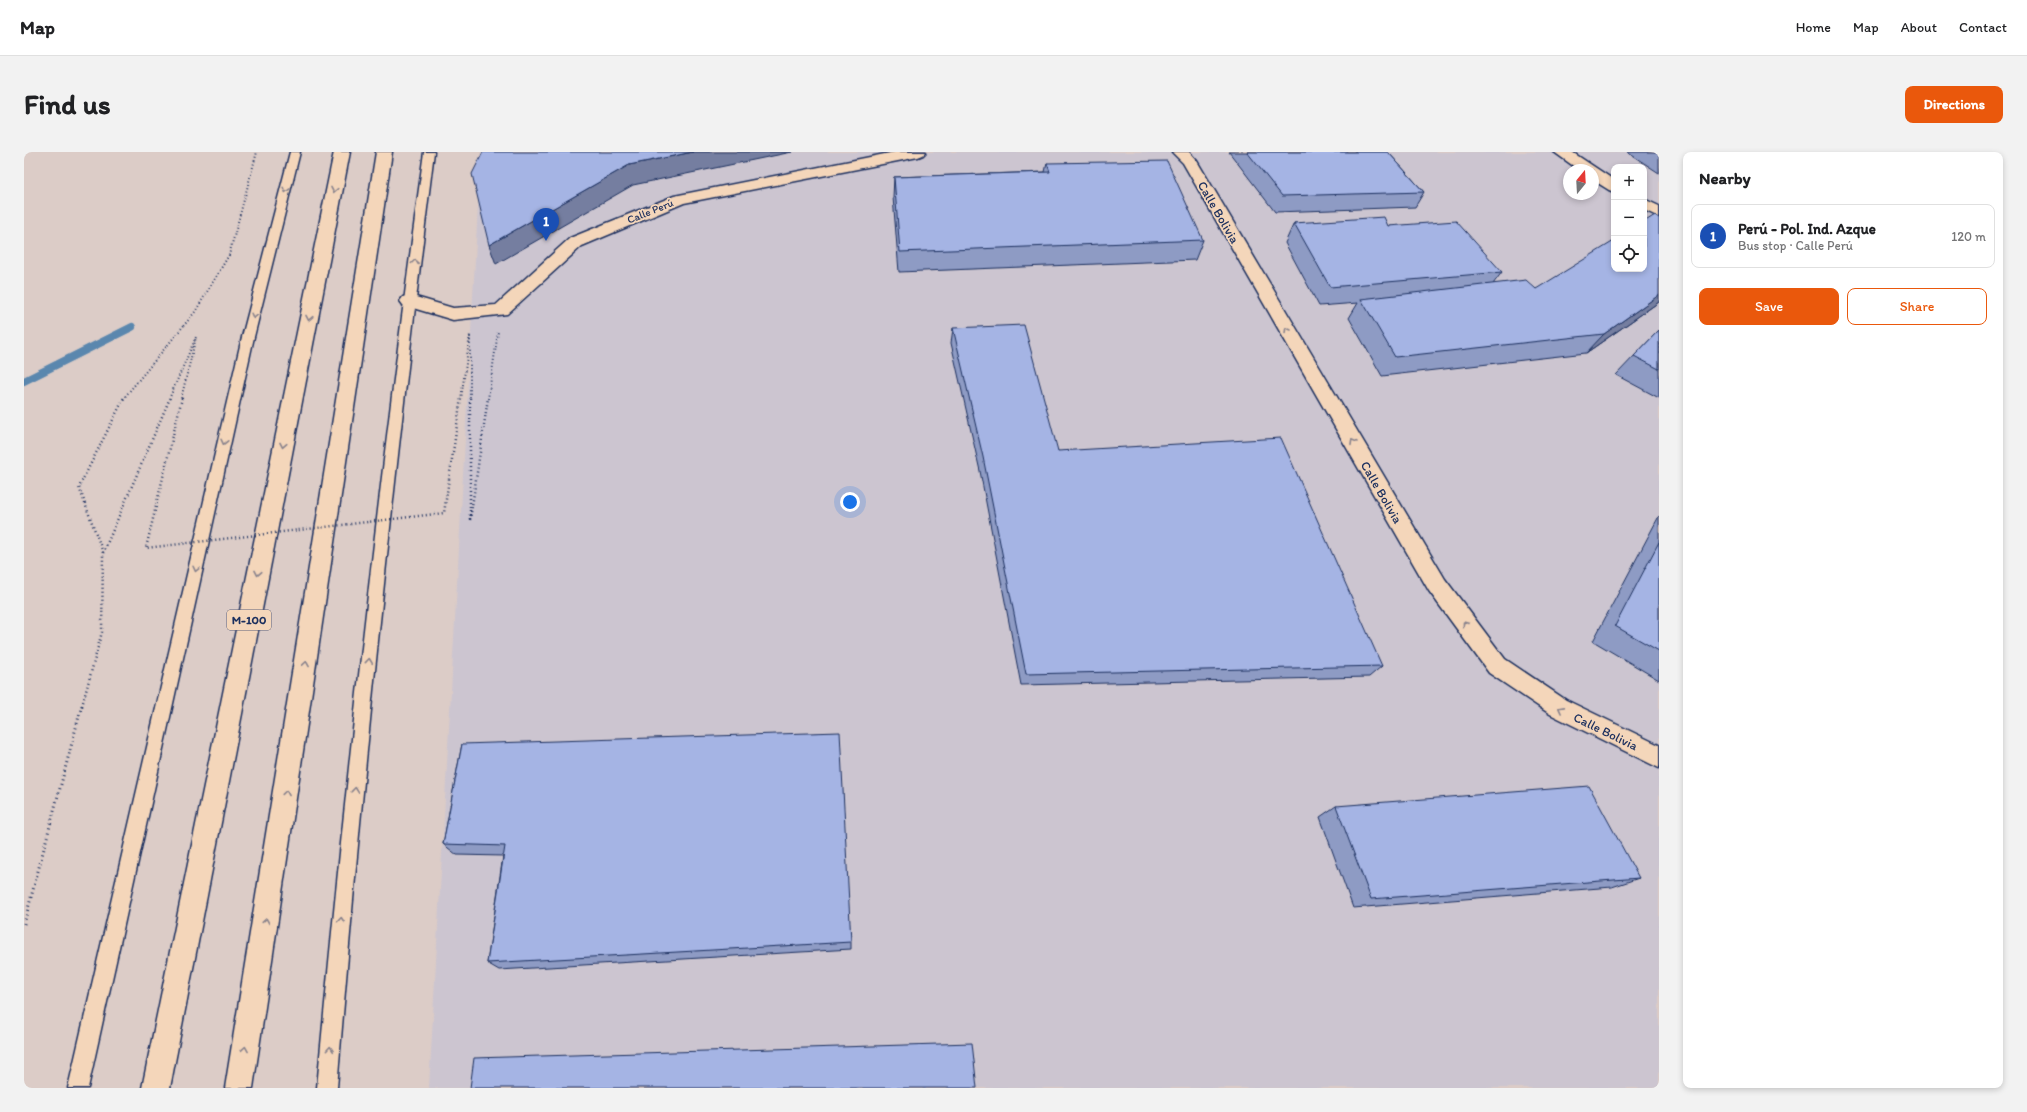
<!DOCTYPE html>
<meta charset="utf-8">
<style>
body{margin:0;font-family:Itim,sans-serif;background:#f2f2f2;color:#202124}
.controls{position:absolute;right:12px;top:12px;display:grid;overflow:hidden;border-radius:8px;box-shadow:0 2px 6px #0003}
.controls button{width:36px;height:36px;display:grid;place-items:center;padding:0;border:0;border-bottom:1px solid #e0e0e0;background:#fff;color:#202124;font:20px sans-serif}
.compass{position:absolute;left:1539px;top:12px;width:36px;height:36px;border-radius:50%;background:#fff;box-shadow:0 2px 6px #0003;rotate:18deg}
.you{position:absolute;left:826px;top:350px;width:14px;height:14px;margin:-10px;border:3px solid #fff;border-radius:50%;background:#1a73e8;box-shadow:0 0 0 6px #1a73e833}
.badge{display:grid;place-items:center;width:26px;height:26px;border-radius:50%;background:#ea580c;color:#fff;font-size:13px;font-weight:700}
.pin{position:absolute;translate:-50% -33px;filter:drop-shadow(0 1px 2px #0008)}
.pin::after{content:'';position:absolute;top:21px;width:14px;height:12px;background:inherit;clip-path:polygon(0 0,100% 0,50% 100%)}
.list{margin:0;padding:0;list-style:none}
h2{display:flex;justify-content:space-between;align-items:center;height:52px;margin:0;padding:0 16px;font-size:17px}
h2 small{font-size:13px;font-weight:400;color:#757577}
.list li{display:grid;grid-template-columns:26px 1fr auto;gap:12px;align-items:center;box-sizing:border-box;height:64px;margin:0 8px 8px;padding:0 8px;border:1px solid #e0e0e0;border-radius:8px}
.list b{display:block;font-size:15px;white-space:nowrap}
.list p{margin:0;font-size:13px;white-space:nowrap;color:#757577}
.list em{font-size:13px;font-style:normal;color:#757577}
.actions{display:flex;gap:8px;padding:12px 16px}
.actions a{flex:1;padding:9px 0;border:1px solid #ea580c;border-radius:8px;text-align:center;font-size:14px;color:#ea580c}
.actions .main{background:#ea580c;color:#fff}
.icon{flex:none;width:22px;height:22px;fill:none;stroke:currentColor;stroke-width:2;stroke-linecap:round;stroke-linejoin:round}
.map{position:relative;flex:none;width:1635px;height:936px;overflow:hidden;border-radius:8px}
header{display:flex;align-items:center;gap:24px;box-sizing:border-box;height:56px;padding:0 20px;background:#fff;border-bottom:1px solid #e0e0e0}
header strong{font-size:19px}
nav{display:flex;gap:22px;margin-inline-start:auto;font-size:14px}
.intro{display:flex;align-items:center;justify-content:space-between;box-sizing:border-box;height:96px;padding:0 24px}
h1{margin:0;font-size:28px}
.button{padding:10px 18px;border-radius:8px;background:#ea580c;color:#fff;font-size:14px;font-weight:700}
main{display:flex;gap:24px;padding:0 24px}
aside{flex:1;background:#fff;border-radius:8px;box-shadow:0 2px 6px #0003}
.map>svg:first-child{display:block}
.built{fill:#ccc5d0;fill-rule:evenodd}
.lines{fill:none;stroke-linecap:round;stroke-linejoin:round}
.stream{stroke:#5a87ae;stroke-width:8}
.lane-casing{stroke:#1b2f5e;stroke-width:3}
.street-casing{stroke:#1b2f5e;stroke-width:3}
.highway-casing{stroke:#1b2f5e;stroke-width:3}
.path-far2{stroke:#1b2f5e;stroke-width:2;stroke-dasharray:1 2.5;stroke-linecap:butt}
.path-far1{stroke:#1b2f5e;stroke-width:2.5;stroke-dasharray:1 3;stroke-linecap:butt}
.path{stroke:#1b2f5e;stroke-width:3;stroke-dasharray:1 3.5;stroke-linecap:butt}
.lane{fill:#f4d6ba;fill-rule:evenodd}
.street{fill:#f4d6ba;fill-rule:evenodd}
.highway{fill:#f4d6ba;fill-rule:evenodd}
.path-bridge-far1{stroke:#1b2f5e;stroke-width:2;stroke-dasharray:1 2.5;stroke-linecap:butt}
.path-bridge{stroke:#1b2f5e;stroke-width:2.5;stroke-dasharray:1 3;stroke-linecap:butt}
.wall{fill:#8e9bc4;stroke:#1b2f5e}
.shaded-wall{fill:#747ea0;stroke:#1b2f5e}
.building{fill:#a5b4e4;stroke:#1b2f5e}
.oneway{stroke:#88828c}
.labels{text-anchor:middle;stroke-width:3.5;stroke-linejoin:round;paint-order:stroke}
.far-street-label{font-size:11px;fill:#1b2f5e;stroke:#f4d6ba}
.shield{fill:#f4d6ba;stroke:#5c617a;stroke-width:1}
.shield-label{font-size:12px;font-weight:bold;fill:#1b2f5e}
.street-label{font-size:13px;fill:#1b2f5e;stroke:#f4d6ba}
</style>
<header>
<strong>Map</strong>
<nav><a>Home</a><a>Map</a><a>About</a><a>Contact</a></nav>
</header>
<div class="intro"><h1>Find us</h1><a class="button">Directions</a></div>
<main>
<div class="map">
<svg width="1635" height="936" viewBox="0 0 1635 936">
<rect width="100%" height="100%" fill="#dcccc7"/>
<filter id="ink" filterUnits="userSpaceOnUse"><feTurbulence type="fractalNoise" baseFrequency=".025" numOctaves="2"/><feDisplacementMap in="SourceGraphic" scale="8" xChannelSelector="R" yChannelSelector="G"/><feConvolveMatrix kernelMatrix="1 2 1 2 8 2 1 2 1" color-interpolation-filters="sRGB"/></filter>
<g filter="url(#ink)">
<path class="built" d="M457,0H1635V936H405ZM1590,15H1620V117H1590ZM1545,18H1569V42H1545Z"/>
<g class="lines">
<path class="stream" d="M0,229L108,175"/>
<g class="lane-casing">
<g id="lane">
<path d="M266,0H276L230,185L64,936H44L218,185Z"/>
<path d="M400,0H410C371,311 338,623 313,936H293C322,623 357,311 400,0Z"/>
</g>
</g>
<g class="street-casing">
<g id="street">
<path d="M871,0H902L899,3L894,5L660,51L558,94L483,162L429,168L379,153L376,149L379,145L385,143L429,156L472,153L546,86L650,44Z"/>
<path d="M1148,0H1165L1173,9L1421,427L1481,507L1542,548L1635,593V616L1526,562L1465,521L1405,439L1159,11Z"/>
<path d="M1530,0H1548L1590,28V40L1585,38L1569,28V18H1555Z"/>
<path d="M1620,47L1635,54V65L1620,58Z"/>
</g>
</g>
<g class="highway-casing">
<g id="highway">
<path d="M310,0H326L146,936H118Z"/>
<path d="M352,0H368L229,936H201Z"/>
</g>
</g>
<g class="path-far2">
<path d="M99,247L171,160L205,103L233,0"/>
<path d="M464,247L474,180"/>
</g>
<g class="path-far1">
<path d="M446,368L464,246"/>
<path d="M58,554L78,480L79,401L55,335L100,246"/>
</g>
<path class="path" d="M0,772L58,553"/>
<use href="#lane" class="lane"/>
<use href="#street" class="street"/>
<use href="#highway" class="highway"/>
<g class="path-bridge-far1">
<path d="M145,247L172,185L157,247"/>
<path d="M437,247L446,183V247"/>
</g>
<g class="path-bridge">
<path d="M158,246L122,396L420,361L437,246"/>
<path d="M446,246V368"/>
<path d="M79,401L146,246"/>
</g>
</g>
<g class="wall">
<path d="M1205,0H1364L1400,40L1391,55L1251,60Z"/>
<path d="M1603,0H1635V21Z"/>
<path d="M1023,11L1179,88L1171,108L875,120L869,45L870,25L1021,20Z"/>
<path d="M1270,71L1364,74L1478,120L1469,132L1512,137L1635,150L1562,201L1358,224L1325,166L1334,151L1295,154L1261,91Z"/>
<path d="M929,176L1034,299L1358,514L1345,525L997,533L956,319L927,191Z"/>
<path d="M1635,178V246L1592,223Z"/>
<path d="M1635,364V528L1569,489Z"/>
<path d="M438,592L827,790V797L475,818L463,811L479,704L433,703L419,692Z"/>
<path d="M1312,654L1615,726L1588,735L1329,756L1296,665Z"/>
</g>
<g class="shaded-wall">
<path d="M669,0H768L609,33L472,112L465,93L605,13Z"/>
<path d="M1635,143V150L1562,201L1580,182Z"/>
</g>
<g class="building">
<path d="M459,0H669L605,13L465,93L448,22Z"/>
<path d="M1223,0H1364L1400,40L1258,44Z"/>
<path d="M1143,9L1179,88L876,100L870,25L1026,20L1023,11Z"/>
<path d="M1631,63L1635,66V143L1580,182L1371,205L1337,147L1502,128L1512,137L1590,89V117H1620V70Z"/>
<path d="M1360,65L1364,74L1432,69L1478,120L1306,135L1270,71Z"/>
<path d="M1000,173L1034,299L1257,286L1358,514L1002,522L959,305L929,176Z"/>
<path d="M1635,178V217L1610,204Z"/>
<path d="M1635,390V499L1591,474Z"/>
<path d="M816,580L827,790L463,811L481,694L419,692L438,592Z"/>
<path d="M1565,634L1615,726L1347,747L1312,654Z"/>
<path d="M948,891L953,936H446L450,906Z"/>
</g>
<defs><path id="oneway-chevron" d="M-2-3.5L2.5 0L-2 3.5" fill="none" stroke-width="1.6" stroke-linecap="round" stroke-linejoin="round"/></defs>
<g class="oneway">
<use href="#oneway-chevron" transform="translate(262 38) rotate(104)"/>
<use href="#oneway-chevron" transform="translate(310 38) rotate(101)"/>
<use href="#oneway-chevron" transform="translate(391 110) rotate(-82)"/>
<use href="#oneway-chevron" transform="translate(230 164) rotate(104)"/>
<use href="#oneway-chevron" transform="translate(285 166) rotate(101)"/>
<use href="#oneway-chevron" transform="translate(1263 178) rotate(-120)"/>
<use href="#oneway-chevron" transform="translate(200 290) rotate(103)"/>
<use href="#oneway-chevron" transform="translate(1329 290) rotate(-120)"/>
<use href="#oneway-chevron" transform="translate(259 293) rotate(101)"/>
<use href="#oneway-chevron" transform="translate(172 417) rotate(103)"/>
<use href="#oneway-chevron" transform="translate(234 421) rotate(101)"/>
<use href="#oneway-chevron" transform="translate(1441 472) rotate(-127)"/>
<use href="#oneway-chevron" transform="translate(345 509) rotate(-84)"/>
<use href="#oneway-chevron" transform="translate(282 512) rotate(-81)"/>
<use href="#oneway-chevron" transform="translate(1537 557) rotate(-152)"/>
<use href="#oneway-chevron" transform="translate(331 638) rotate(-84)"/>
<use href="#oneway-chevron" transform="translate(262 641) rotate(-81)"/>
<use href="#oneway-chevron" transform="translate(317 768) rotate(-85)"/>
<use href="#oneway-chevron" transform="translate(242 769) rotate(-81)"/>
<use href="#oneway-chevron" transform="translate(221 897) rotate(-81)"/>
<use href="#oneway-chevron" transform="translate(306 897) rotate(-85)"/>
</g>
</g>
<g class="labels">
<g class="far-street-label">
<text transform="translate(626 59) rotate(-22)" y="4">Calle Perú</text>
</g>
<rect class="shield" x="203" y="458" width="44" height="20" rx="3"/>
<g class="shield-label">
<text x="225" y="472">M-100</text>
</g>
<g class="street-label">
<text transform="translate(1195 60) rotate(60)" y="5">Calle Bolivia</text>
<text transform="translate(1358 340) rotate(60)" y="5">Calle Bolivia</text>
<text transform="translate(1582 579) rotate(26)" y="5">Calle Bolivia</text>
</g>
</g>
</svg>
<div class="controls">
<button>+</button>
<button>−</button>
<button><svg class="icon" aria-label="locate" viewBox="0 0 24 24"><circle cx="12" cy="12" r="6"/><path d="M12 2v4M12 18v4M2 12h4M18 12h4"/></svg></button>
</div>
<svg class="compass" viewBox="-18 -18 36 36"><path d="M0-13l5 13h-10z" fill="#e53935"/><path d="M0 13l5-13h-10z" fill="#757577"/></svg>
<div class="you"></div>
<div class="pin badge" style="left:522px;top:89px;background:#1a4fb4">1</div>
</div>
<aside>
<h2>Nearby<small></small></h2>
<ul class="list">
<li><span class="badge" style="background:#1a4fb4">1</span><div><b>Perú - Pol. Ind. Azque</b><p>Bus stop · Calle Perú</p></div><em>120 m</em></li>
</ul>
<div class="actions"><a class="main">Save</a><a>Share</a></div>
</aside>
</main>
